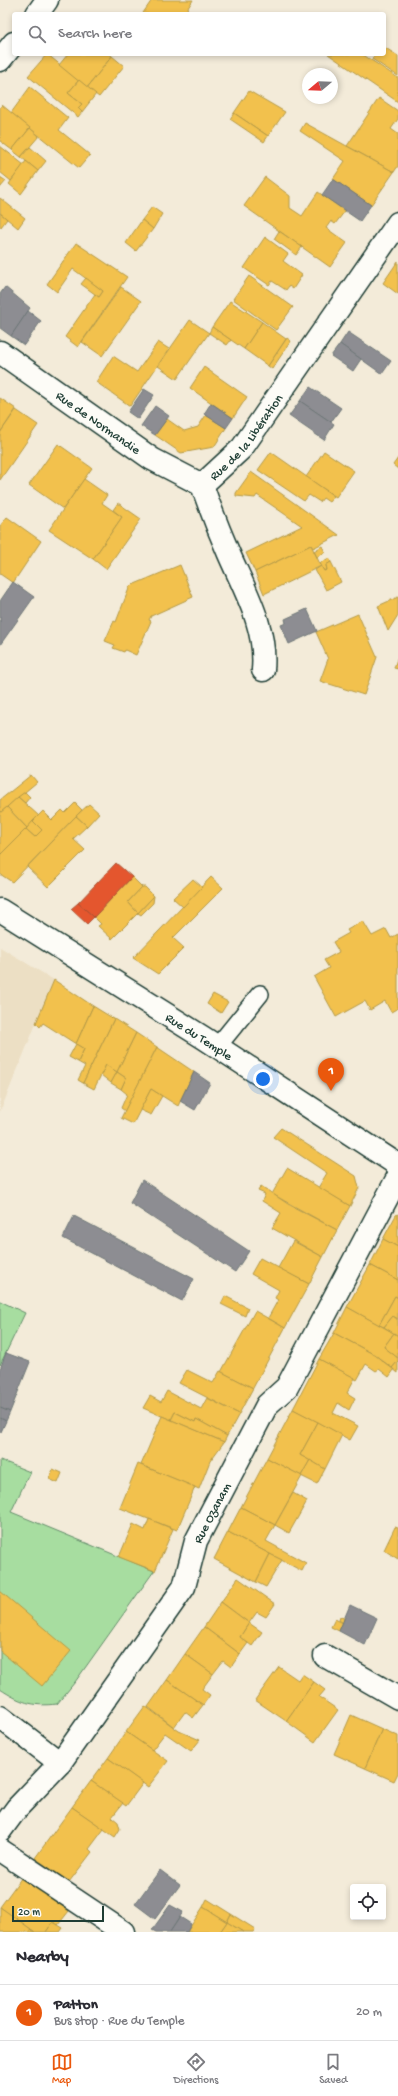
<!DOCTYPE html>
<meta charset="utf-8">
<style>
body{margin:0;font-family:"Gochi Hand",sans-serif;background:#f2f2f3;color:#2b2b33}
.controls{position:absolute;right:12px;bottom:12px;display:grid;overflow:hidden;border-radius:4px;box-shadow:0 2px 6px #0003}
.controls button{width:36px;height:36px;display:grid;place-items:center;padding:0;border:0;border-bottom:1px solid #e1e1e2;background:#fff;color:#2b2b33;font:20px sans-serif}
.compass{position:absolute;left:302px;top:68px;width:36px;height:36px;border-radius:50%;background:#fff;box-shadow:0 2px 6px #0003;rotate:251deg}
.scale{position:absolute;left:12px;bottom:10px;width:92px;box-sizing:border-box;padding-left:4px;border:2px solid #1f3d34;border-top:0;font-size:11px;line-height:14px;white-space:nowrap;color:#1f3d34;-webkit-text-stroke:3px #fdfcf7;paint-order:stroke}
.you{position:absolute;left:263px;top:1079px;width:14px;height:14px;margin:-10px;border:3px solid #fff;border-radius:50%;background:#1a73e8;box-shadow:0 0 0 6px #1a73e833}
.badge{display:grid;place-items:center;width:26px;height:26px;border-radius:50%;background:#ea580c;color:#fff;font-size:13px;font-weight:700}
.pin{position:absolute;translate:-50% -33px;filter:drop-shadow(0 1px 2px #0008)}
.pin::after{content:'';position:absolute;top:21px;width:14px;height:12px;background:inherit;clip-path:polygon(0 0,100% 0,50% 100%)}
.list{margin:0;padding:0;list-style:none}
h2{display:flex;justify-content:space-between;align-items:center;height:52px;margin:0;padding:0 16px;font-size:17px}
h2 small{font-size:13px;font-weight:400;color:#7c7c81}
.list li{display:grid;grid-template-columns:26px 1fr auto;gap:12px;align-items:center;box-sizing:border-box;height:56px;padding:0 16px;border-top:1px solid #e1e1e2}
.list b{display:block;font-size:15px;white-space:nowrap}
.list p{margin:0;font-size:13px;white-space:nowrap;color:#7c7c81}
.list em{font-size:13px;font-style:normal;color:#7c7c81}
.icon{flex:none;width:22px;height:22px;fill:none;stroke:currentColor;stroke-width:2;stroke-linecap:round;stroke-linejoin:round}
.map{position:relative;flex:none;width:398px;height:1932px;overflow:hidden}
.search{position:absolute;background:#fff;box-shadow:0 2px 6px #0003;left:12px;right:12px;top:12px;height:44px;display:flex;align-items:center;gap:10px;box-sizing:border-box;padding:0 14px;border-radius:4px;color:#7c7c81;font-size:15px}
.sheet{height:108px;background:#fff}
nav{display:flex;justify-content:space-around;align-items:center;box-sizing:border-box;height:56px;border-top:1px solid #e1e1e2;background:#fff;font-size:11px;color:#7c7c81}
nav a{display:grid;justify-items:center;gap:2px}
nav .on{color:#ea580c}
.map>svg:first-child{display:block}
.built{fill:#ecdfc4}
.green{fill:#a7dda0;stroke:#638d6a}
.homes{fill:#f2c14e;stroke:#b39946}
.shops{fill:#e4572e;stroke:#a94f30}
.industry{fill:#8d8d92;stroke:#6c7576}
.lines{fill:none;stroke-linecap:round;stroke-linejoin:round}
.service-casing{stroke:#1f3d34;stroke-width:20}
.minor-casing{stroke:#1f3d34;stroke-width:25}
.tertiary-casing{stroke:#1f3d34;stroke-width:25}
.service{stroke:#fdfcf7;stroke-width:17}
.minor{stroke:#fdfcf7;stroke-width:22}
.tertiary{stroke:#fdfcf7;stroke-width:22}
.labels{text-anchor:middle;stroke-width:4;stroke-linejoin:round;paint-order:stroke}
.street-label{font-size:13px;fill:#1f3d34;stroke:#fdfcf7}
</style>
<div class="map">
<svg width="398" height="1932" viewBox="0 0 398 1932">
<rect width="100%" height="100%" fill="#f3ebd9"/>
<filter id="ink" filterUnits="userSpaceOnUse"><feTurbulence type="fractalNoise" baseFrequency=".025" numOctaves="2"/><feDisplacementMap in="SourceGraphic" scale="8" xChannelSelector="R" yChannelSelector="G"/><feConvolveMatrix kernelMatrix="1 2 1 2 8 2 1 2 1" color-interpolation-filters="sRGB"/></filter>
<g filter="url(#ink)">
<path class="built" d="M0,947L54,980L0,1112Z"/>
<g class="green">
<path d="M0,1301L25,1313L0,1365Z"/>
<path d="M0,1460L30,1472L11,1512L154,1571L75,1682L57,1704C32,1707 20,1702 0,1689Z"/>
</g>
<g class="homes">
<path d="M152,0H193L184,14H145L143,13Z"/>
<path d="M384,47L398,56V76L372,59L376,54H384Z"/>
<path d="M47,54L79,80L68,93L82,104L78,108L82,112L78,117L28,76Z"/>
<path d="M68,54H109L112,56L87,88L59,65Z"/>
<path d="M328,54H362L398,78V102Z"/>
<path d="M112,56L124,66L99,97L87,88Z"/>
<path d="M79,80L96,94L82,112L78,108L82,104L68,93Z"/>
<path d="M30,87L68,118L59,130L90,155L79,168L11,113Z"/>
<path d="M249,91L285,112L268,136L234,113Z"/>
<path d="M379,98L398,111V119L391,129L398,134V166L394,172L347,146Z"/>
<path d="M2,105L30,128L12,150L0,141V108Z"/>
<path d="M234,113L268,136L264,142L230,119Z"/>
<path d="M305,123L394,172L371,205L333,179L345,161L300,131Z"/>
<path d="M30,128L39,136L21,157L12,150Z"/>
<path d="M0,146L24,165L11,181L0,172Z"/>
<path d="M30,147L46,161L38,171L21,157Z"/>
<path d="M26,161L38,171L21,194L9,184Z"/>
<path d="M0,177L6,181L0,188Z"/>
<path d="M265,177L290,196V208L302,216L318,192L345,211L335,224L331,221L326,228L347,243L330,267L244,206Z"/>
<path d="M0,198L25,218L18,228L0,213Z"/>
<path d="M152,207L162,214L153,229L142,220Z"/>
<path d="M0,213L7,219L1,227H0Z"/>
<path d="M142,220L153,229L136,251L126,243Z"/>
<path d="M279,231L302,247L296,255L274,239Z"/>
<path d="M265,237L288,254L283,261L302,275L293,289L289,286L286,290L272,281L269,285L244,268Z"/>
<path d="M76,243L127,277L78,347L65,337L95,294L99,297L103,291L73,269L57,292L47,284Z"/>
<path d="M398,261V294L383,283Z"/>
<path d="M249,276L293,307L276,330L233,299Z"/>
<path d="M86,278L103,291L99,297L81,284Z"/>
<path d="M121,287L141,301L102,356L82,342Z"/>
<path d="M230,301L262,322L244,349L212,327Z"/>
<path d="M190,320L209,333L177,379L158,366Z"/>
<path d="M262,322L286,339L268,366L244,349Z"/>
<path d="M212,327L231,340L227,345L209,333Z"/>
<path d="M287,338L291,341L272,369L268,366Z"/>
<path d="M158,342L169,349L130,406L96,382L113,356L137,372Z"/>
<path d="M204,367L247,397L233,418L190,388Z"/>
<path d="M0,398L16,409L0,433Z"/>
<path d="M16,410L38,425L0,480V433Z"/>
<path d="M206,415L226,428L214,447L181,453L155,435L167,419L184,431L198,427Z"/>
<path d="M58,444L92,468L63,509L29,485Z"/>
<path d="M324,451L354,471L336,497L306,477Z"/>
<path d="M271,452L334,496L329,502L323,498L320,502L309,495L304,501L258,470Z"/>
<path d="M398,458V469L393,465Z"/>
<path d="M251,472L339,535L313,548L311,545L255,572L246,553L302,526L257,495L255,498L236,496V493Z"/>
<path d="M84,479L107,495L102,503L122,517L93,559L49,530Z"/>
<path d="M118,503L141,519L106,569L93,559L122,517L113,510Z"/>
<path d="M7,517L41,541L13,583L0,574V526Z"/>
<path d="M311,545L321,566L264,594L255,572Z"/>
<path d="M322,546L325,552L317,557L314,551Z"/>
<path d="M329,558L331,562L326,565L327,570L324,571L320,563Z"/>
<path d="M331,562L341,582L326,590L315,570L321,566L324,571L327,570L326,565Z"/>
<path d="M180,565L193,597L151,616L149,620L151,621L136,655L125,650L124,652L113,648L115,645L105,641L114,621L116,622L130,586Z"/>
<path d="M398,597V615L388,631L378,606Z"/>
<path d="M358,614L377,657L364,695L320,681L328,659L316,632Z"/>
<path d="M398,656V669L394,668Z"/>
<path d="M31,775L37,782L0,813V800Z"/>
<path d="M25,792L30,797L25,803L18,797Z"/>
<path d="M18,797L39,816L27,828L7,807Z"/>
<path d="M75,803L82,810L12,882L0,874V855L26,829L35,837L42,830L33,821L43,811L52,820L62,810L65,813Z"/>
<path d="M89,804L99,813L87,826L76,816Z"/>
<path d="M7,807L27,828L0,855V813Z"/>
<path d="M76,816L87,826L73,839L85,850L48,887L27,867Z"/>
<path d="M33,821L42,830L35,837L26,829Z"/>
<path d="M132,877L142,887L128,902L138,913L112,939L98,926L101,924L94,917Z"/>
<path d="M211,877L223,888L173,938L184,948L158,974L133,958Z"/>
<path d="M193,879L202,887L183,907L173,898Z"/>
<path d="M142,887H145L154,896L138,913L128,902Z"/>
<path d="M154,896L153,903L141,915L138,913Z"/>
<path d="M363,921L372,936L386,929L391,938L398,934V1008L391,1012L385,1001L370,1010L365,1001L336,1017L314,977L329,968L324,960L339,952L333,942L349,933L347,930Z"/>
<path d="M54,980L93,1006L76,1044L43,1023L40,1027L36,1023Z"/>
<path d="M213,994L228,1002L221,1013L207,1004Z"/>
<path d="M93,1006L114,1019L83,1083L78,1080L85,1066L78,1062L84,1049L76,1044Z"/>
<path d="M114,1019L136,1033L117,1072L106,1065L94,1089L83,1083Z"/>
<path d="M136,1033L157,1047L125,1111L121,1108L127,1094L121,1089L126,1078L117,1072Z"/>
<path d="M76,1044L84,1049L78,1062L69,1057Z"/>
<path d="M157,1047L194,1072L178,1106L151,1089L133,1124L121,1118Z"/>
<path d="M106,1065L117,1072L111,1083L101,1075Z"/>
<path d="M117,1072L126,1078L121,1089L111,1083Z"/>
<path d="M151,1089L162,1096L151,1115L140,1110Z"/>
<path d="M281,1128L356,1176L359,1188L350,1206L318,1188L327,1173L273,1137Z"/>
<path d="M287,1168L350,1206L337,1230L272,1194Z"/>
<path d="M261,1186L288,1204L337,1230L323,1257L272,1228L281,1213L262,1201L265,1194L258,1191Z"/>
<path d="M398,1214V1247L383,1239L396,1215Z"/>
<path d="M383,1239L398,1247V1280L370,1265Z"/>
<path d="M293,1241L323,1257L309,1284L278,1268Z"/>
<path d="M260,1258L309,1284L285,1328L268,1318L278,1300L275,1298L279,1290L251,1274Z"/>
<path d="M370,1265L398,1280V1298L395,1296L379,1325L347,1307Z"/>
<path d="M225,1296L248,1308L245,1316L221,1304Z"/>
<path d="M395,1296L398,1298V1319L393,1316L384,1327L379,1325Z"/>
<path d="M347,1307L394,1333L384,1347L398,1358V1361L392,1368L375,1355L334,1333Z"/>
<path d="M255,1311L285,1328L253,1388L221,1372Z"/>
<path d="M393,1316L398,1320V1336L384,1327Z"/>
<path d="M334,1333L375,1355L394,1370L389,1377L379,1369L376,1371L366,1364L357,1380L319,1359Z"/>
<path d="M394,1333L398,1336V1358L384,1347Z"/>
<path d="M319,1359L355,1378L347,1393L355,1398L349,1410L338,1403L333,1413L358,1426L350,1440L293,1409Z"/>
<path d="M398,1361V1373L392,1368Z"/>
<path d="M187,1370L213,1383L220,1371L253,1388L239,1414L179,1383Z"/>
<path d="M167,1391L201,1409L207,1398L239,1414L227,1436L196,1419L195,1422L175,1412L171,1420L143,1408L150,1396L161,1402Z"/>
<path d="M293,1409L318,1422L300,1455L310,1460L301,1476L267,1458Z"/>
<path d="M175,1412L195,1422L196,1419L227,1436L224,1442L171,1420Z"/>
<path d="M162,1416L224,1442L210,1461L199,1489L141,1465Z"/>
<path d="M318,1422L342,1435L325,1469L300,1455Z"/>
<path d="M267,1458L302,1476L275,1525L241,1507Z"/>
<path d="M310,1460L325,1469L317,1484L301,1476Z"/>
<path d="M138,1464L195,1487L177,1530L120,1508Z"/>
<path d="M53,1469L62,1473L58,1483L49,1479Z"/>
<path d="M293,1493L307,1501L289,1533L275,1525Z"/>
<path d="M241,1507L275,1525L266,1541L306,1563L302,1571L228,1532Z"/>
<path d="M149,1519L173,1529L155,1571L119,1557L133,1524L145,1530Z"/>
<path d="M395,1527L398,1528V1559L384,1550Z"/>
<path d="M228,1532L270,1554L256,1582L214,1559Z"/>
<path d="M270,1554L282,1560L266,1587L256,1582Z"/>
<path d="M238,1578L275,1604L266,1617L257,1612L249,1623L221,1602Z"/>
<path d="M0,1591L71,1651L42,1686L0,1651Z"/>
<path d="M221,1602L249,1623L240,1637L248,1643L240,1654L204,1627Z"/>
<path d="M340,1617L344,1618L343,1623L339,1620Z"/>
<path d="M335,1619L343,1623L339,1631L331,1627Z"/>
<path d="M249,1623L262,1632L252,1646L240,1637Z"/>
<path d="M204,1627L240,1654L231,1667L223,1661L213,1674L185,1654Z"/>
<path d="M185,1654L213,1674L202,1689L210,1695L203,1705L167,1680Z"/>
<path d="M279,1667L298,1680L302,1674L314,1682L286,1721L255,1700Z"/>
<path d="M167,1680L203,1705L193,1718L185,1712L174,1727L148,1707Z"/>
<path d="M314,1682L325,1690L319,1697L338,1710L315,1742L286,1721Z"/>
<path d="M145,1706L179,1731L200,1740L191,1751L165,1733L152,1750L126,1732Z"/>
<path d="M351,1715L382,1729L365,1768L334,1754Z"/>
<path d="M382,1729L398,1736V1773L394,1781L365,1768Z"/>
<path d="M126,1732L168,1761L148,1787L108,1758Z"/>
<path d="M108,1758L143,1783L126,1806L91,1781Z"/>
<path d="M91,1781L123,1803L112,1817L118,1822L120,1829L115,1837L72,1807Z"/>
<path d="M72,1807L104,1829L89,1849L92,1852L69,1882L35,1858Z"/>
<path d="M22,1877L69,1911L58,1925L53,1922L46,1932H35L0,1907Z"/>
<path d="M207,1899L231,1914L227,1922L203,1907Z"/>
<path d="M0,1907L35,1932H0Z"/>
<path d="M203,1907L227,1922L220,1932H187Z"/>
<path d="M231,1914L255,1929L253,1932H243L227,1922Z"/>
<path d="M53,1922L63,1928L60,1932H46Z"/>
<path d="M227,1922L243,1932H220Z"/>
</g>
<g class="shops">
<path d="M116,863L132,877L94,917L78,903Z"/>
<path d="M78,903L94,917L87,924L71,909Z"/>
</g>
<g class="industry">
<path d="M333,179L371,205L360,221L322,195Z"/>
<path d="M5,287L30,308L11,336L0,328V294Z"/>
<path d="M28,311L41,321L24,345L11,336Z"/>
<path d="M348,332L391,361L382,374L340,344Z"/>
<path d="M340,344L361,359L353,371L331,356Z"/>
<path d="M310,387L341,408L331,422L300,401Z"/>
<path d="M144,389L154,395L138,419L128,412Z"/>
<path d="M300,401L334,424L324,440L289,416Z"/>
<path d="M211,403L233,418L226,428L204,414Z"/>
<path d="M155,406L169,416L155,435L141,426Z"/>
<path d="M13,582L34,597L0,645V601Z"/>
<path d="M307,609L317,631L289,644L281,625L286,623L285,619Z"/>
<path d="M194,1072L210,1083L195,1110L180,1101Z"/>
<path d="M142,1180L249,1251L235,1272L130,1203Z"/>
<path d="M74,1216L194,1279L182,1301L63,1238Z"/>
<path d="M6,1353L30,1362L10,1412L0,1408V1369Z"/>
<path d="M0,1408L10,1412L6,1421L0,1418Z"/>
<path d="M0,1418L6,1421L1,1432H0Z"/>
<path d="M350,1605L377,1618L365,1645L339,1631Z"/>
<path d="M160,1870L180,1885L155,1919L135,1904Z"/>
<path d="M170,1905L183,1912L170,1932H156L152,1930Z"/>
<path d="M180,1917L191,1924L187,1932H170Z"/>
</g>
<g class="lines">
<g class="service-casing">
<path id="service" d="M217,1047L260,994"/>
</g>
<g class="minor-casing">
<g id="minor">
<path d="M37,14L47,0"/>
<path d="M0,60L14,43"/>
<path id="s1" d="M0,352L152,459L202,485"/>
<path id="s2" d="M263,670C267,628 245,591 229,554C219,531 210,508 202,485L242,448L398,223"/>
<path d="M325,1656L398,1698"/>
<path d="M0,1717L60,1763"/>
<path id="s3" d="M0,1831L17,1808L60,1763L184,1587L196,1541L267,1405L287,1387L398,1177"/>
<path d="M0,1850L123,1932"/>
</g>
</g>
<g class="tertiary-casing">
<g id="tertiary">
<path id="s4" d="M0,910L204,1038L398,1165"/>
</g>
</g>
<use href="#service" class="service"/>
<use href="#minor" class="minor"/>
<use href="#tertiary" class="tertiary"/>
</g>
</g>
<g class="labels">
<g class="street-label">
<text dy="5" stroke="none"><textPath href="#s1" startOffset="121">Rue de Normandie</textPath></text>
<text dy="5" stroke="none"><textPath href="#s2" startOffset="262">Rue de la Libération</textPath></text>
<text dy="5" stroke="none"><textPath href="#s4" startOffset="236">Rue du Temple</textPath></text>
<text dy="5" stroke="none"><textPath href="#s3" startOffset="386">Rue Ozanam</textPath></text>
</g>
</g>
</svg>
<div class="controls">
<button><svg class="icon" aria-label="locate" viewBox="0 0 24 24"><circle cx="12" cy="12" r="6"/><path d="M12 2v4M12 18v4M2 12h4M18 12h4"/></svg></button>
</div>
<svg class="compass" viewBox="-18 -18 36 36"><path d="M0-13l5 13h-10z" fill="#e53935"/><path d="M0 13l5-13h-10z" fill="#7c7c81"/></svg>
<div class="scale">20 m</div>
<div class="you"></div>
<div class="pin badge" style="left:331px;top:1091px">1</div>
<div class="search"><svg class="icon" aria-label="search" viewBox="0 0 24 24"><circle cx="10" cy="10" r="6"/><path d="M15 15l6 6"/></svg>Search here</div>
</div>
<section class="sheet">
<h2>Nearby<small></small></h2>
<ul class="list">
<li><span class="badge">1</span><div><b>Patton</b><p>Bus stop · Rue du Temple</p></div><em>20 m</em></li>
</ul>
</section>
<nav>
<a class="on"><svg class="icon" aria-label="map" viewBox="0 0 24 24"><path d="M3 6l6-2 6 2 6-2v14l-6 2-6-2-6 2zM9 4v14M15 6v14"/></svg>Map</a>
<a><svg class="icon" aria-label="directions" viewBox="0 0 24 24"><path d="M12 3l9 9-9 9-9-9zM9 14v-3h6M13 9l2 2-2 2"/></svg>Directions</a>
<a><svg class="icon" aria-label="saved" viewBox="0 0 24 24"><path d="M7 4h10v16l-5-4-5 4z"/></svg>Saved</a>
</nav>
